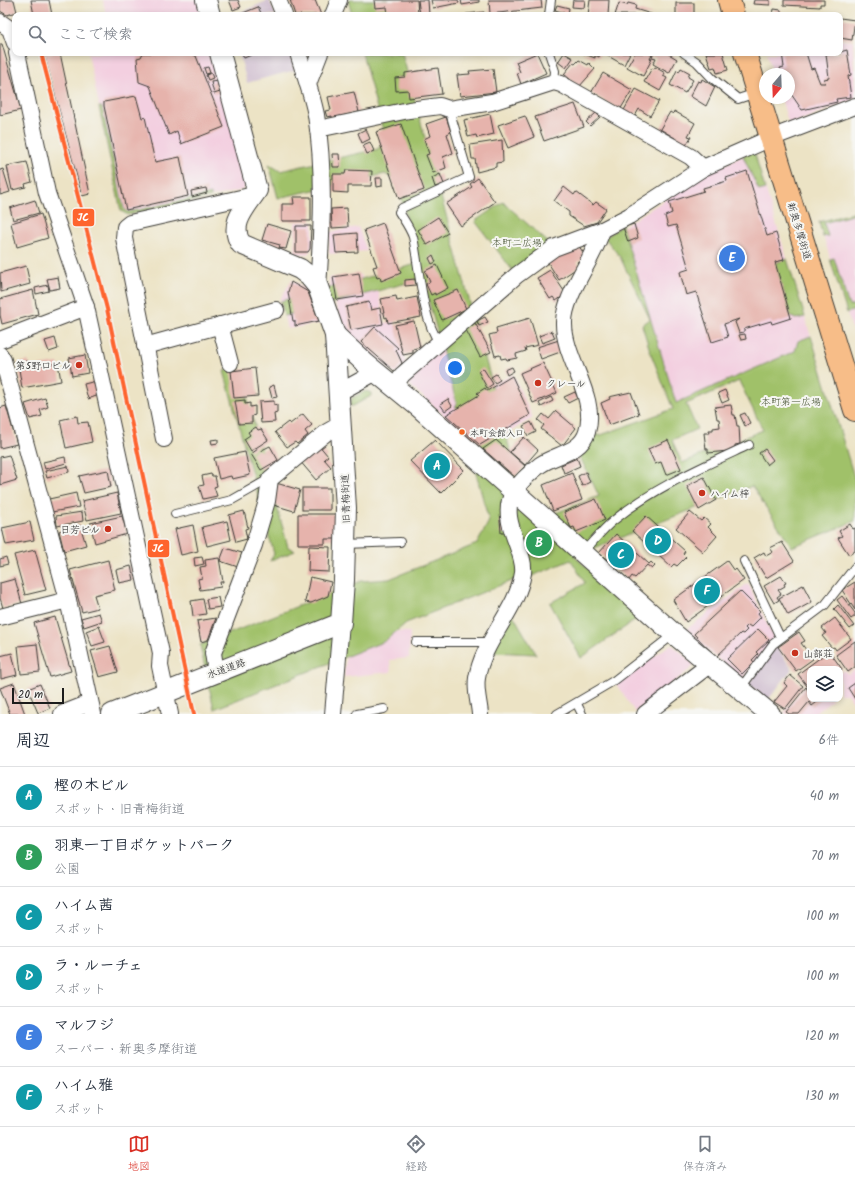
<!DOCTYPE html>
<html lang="ja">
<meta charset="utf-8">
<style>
body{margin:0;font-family:Kalam,"Klee One",sans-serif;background:#f6f6f7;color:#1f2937}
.controls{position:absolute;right:12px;bottom:12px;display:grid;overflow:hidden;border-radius:8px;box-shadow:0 2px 6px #0003}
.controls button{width:36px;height:36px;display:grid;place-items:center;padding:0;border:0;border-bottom:1px solid #e0e1e3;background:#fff;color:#1f2937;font:20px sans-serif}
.compass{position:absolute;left:759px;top:68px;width:36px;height:36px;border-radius:50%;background:#fff;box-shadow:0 2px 6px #0003;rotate:199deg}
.scale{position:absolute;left:12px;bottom:10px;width:52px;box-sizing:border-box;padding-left:4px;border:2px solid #1c1c1c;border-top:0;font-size:11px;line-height:14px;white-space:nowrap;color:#1c1c1c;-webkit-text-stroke:3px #f6f6f2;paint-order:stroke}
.you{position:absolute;left:455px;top:368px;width:14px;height:14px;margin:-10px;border:3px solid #fff;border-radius:50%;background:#1a73e8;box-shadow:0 0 0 6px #1a73e833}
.badge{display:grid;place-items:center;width:26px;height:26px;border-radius:50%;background:#d93025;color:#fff;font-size:13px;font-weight:700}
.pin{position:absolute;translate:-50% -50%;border:2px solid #fff;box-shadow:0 1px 4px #0006}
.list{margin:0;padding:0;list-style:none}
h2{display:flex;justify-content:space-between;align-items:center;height:52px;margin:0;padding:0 16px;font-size:17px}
h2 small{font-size:13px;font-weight:400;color:#747a83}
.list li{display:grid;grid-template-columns:26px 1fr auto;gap:12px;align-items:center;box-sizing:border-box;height:60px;padding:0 16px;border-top:1px solid #e0e1e3}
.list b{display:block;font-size:15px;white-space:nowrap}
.list p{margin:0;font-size:13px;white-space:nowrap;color:#747a83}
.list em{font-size:13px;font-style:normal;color:#747a83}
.icon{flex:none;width:22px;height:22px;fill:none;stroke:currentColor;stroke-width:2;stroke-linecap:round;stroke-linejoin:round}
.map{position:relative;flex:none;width:855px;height:714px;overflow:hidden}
.search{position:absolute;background:#fff;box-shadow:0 2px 6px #0003;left:12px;right:12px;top:12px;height:44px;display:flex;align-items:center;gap:10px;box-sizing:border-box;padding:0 14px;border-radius:8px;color:#747a83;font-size:15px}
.sheet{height:412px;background:#fff}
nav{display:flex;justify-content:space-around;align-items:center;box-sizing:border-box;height:56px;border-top:1px solid #e0e1e3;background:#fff;font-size:11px;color:#747a83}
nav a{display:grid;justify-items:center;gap:2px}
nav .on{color:#d93025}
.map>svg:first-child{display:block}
.built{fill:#f3cfe0}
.industrial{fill:#cfbdcf}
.green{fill:#a0c169;stroke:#5e6e42;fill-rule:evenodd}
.building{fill:#e6b3ac}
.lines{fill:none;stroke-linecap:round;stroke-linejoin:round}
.service-casing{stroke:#3b3a35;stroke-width:10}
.minor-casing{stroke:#3b3a35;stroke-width:18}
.tertiary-casing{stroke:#3b3a35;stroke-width:22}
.primary-casing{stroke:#3b3a35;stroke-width:24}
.service{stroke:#fff;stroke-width:8}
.minor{stroke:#fff;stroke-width:16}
.tertiary{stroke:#fff;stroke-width:20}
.primary{stroke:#f7bd88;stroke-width:22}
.rail-1-casing{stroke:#f6f6f2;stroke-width:7}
.rail-1{stroke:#fe642e;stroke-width:4}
.poi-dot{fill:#c8321e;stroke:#f6f6f2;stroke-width:1.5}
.bus-dot{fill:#f26522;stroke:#f6f6f2;stroke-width:1.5}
.labels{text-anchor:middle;stroke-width:4;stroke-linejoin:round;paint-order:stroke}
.bus-label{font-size:9px;fill:#1c1c1c;stroke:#f6f6f2;text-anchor:start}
.street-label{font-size:10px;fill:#1c1c1c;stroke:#f6f6f2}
.park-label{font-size:10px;fill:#4a5637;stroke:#f6f6f2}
.poi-label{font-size:10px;fill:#1c1c1c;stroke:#f6f6f2;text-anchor:start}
.line-badge{stroke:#f6f6f2;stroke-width:1.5}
.badge-label{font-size:11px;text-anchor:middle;font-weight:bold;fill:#fff}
</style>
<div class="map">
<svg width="855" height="714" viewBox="0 0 855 714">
<rect width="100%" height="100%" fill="#f6f6f2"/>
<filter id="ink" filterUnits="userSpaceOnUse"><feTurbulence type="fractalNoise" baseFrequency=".025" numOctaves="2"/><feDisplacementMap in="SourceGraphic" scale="8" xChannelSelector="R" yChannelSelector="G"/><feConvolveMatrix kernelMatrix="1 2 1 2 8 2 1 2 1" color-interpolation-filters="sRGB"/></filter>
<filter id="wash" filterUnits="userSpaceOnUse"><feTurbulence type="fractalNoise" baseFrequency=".012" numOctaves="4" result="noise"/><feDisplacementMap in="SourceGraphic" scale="16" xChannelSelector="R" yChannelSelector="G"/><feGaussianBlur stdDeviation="0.9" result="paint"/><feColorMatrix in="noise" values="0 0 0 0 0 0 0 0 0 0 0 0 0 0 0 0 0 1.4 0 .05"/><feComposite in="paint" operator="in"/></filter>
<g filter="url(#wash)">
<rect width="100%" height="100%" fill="#ece3c5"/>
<g class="built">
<path d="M103,0H198L202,15H106Z"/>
<path d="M840,40L853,41L855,99L789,125L781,98H789V74H773L767,53H840Z"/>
<path d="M88,53H212L247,183L243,190L128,215L121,211Z"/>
<path d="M754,151L815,350L673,409L651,354L642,325L650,319L620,257L605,238L710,171Z"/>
<path d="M855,212V339L819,222Z"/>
<path d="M295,222H313V246L308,254H295Z"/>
<path d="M358,227L367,251L329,254V232Z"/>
<path d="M360,274L367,290H378L385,323L394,321L406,364L395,374L348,334L331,295L329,278Z"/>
<path d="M292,280L306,289L312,297L322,323L287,329L280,299Z"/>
<path d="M463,328L494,384L513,374L533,418L481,448L404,380Z"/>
<path d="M748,583L774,638L742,679L684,631Z"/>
<path d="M384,631L410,632L409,658L390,660L391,672L344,677L347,644Z"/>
<path d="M671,644L693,663V667L635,712L616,684Z"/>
<path d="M855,669V705L847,694H840V673L844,670L848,674Z"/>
<path d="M805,686L810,693V699H833L814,714H786L784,712Z"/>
</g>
<g class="industrial">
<path d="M269,0L276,15H234Z"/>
<path d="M239,53H290L295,70L247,83Z"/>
<path d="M776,646L792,669L768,700L748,684Z"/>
</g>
<g class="green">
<path d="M348,0H388L392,15H352Z"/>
<path d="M362,53H402L525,505L548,516L599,496L577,451L591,435H601L673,409L651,354L642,325L650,319L620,257L605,238L622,225L676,403L795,351L798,341L811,336L855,480V521L792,547L752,486L574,556L641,616L581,658L550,603L585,583L571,560L527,578L526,575L406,623L385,641L214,709L200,645L361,581L389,579L477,544L489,521L458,408L455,407L457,405L424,283L418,280L284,316L281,301L413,265L417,258L397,181L385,174L278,198L269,164L280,171L378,149L385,138ZM739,381L763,430L682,463L672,440L697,429L686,404Z"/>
<path d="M99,107H102L124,209L128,212L211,194V197L128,215L121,211Z"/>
<path d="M754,151L765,189L759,191L743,156Z"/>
<path d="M503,202L551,245L513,271L475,221Z"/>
<path d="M855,212V214L824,223L828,236L823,237L819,222Z"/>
<path d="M834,258L849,306L855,305V310L847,313L830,259Z"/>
<path d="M787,259L805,317L796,319L791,317L775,263Z"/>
<path d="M239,367L288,547L295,551L270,561L274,554L224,371Z"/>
<path d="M366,391L371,393V396L353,406H350L352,398Z"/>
<path d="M512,613L536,654L491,652Z"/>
</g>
<g id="blocks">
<g class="building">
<path d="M0,0H14L17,12L7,15L0,11Z"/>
<path d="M31,0H49L52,15H34Z"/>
<path d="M229,0H238L241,7L233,10Z"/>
<path d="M290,0H315L321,15H295Z"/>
<path d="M374,0H417L418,15H388L387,7L375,8Z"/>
<path d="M418,0H428L429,15H420Z"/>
<path d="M431,0H458L459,3L433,8Z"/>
<path d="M461,0H479V2L462,5Z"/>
<path d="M489,0H541L542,8L490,14Z"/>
<path d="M573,0H585L584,8L572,7Z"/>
<path d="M590,0H609L608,15H588Z"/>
<path d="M754,0H770V5L753,4Z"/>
<path d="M784,0H824V4H820V7L784,5Z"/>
<path d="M619,3L627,5L628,3L636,5L635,9L654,15H615Z"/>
<rect x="676" y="3" width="18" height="12"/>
<path d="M557,5L569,8L568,14L555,10Z"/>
<path d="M258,7L262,15H238Z"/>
<path d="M774,9L781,10V15H773Z"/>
<path d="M484,12L485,15H466V14Z"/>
<path d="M840,18L855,20L852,40L840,38Z"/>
<path d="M0,44H2L21,110L0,115Z"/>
<path d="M847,50L851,75L848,76L851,97L836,99L837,102L802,110L789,91V74H782L780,68L784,67L782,53H806L811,69L814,68L820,83H825L824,79L829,78L826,54L840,53V52Z"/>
<path d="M44,53H60L90,194L82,196Z"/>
<path d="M143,53H190L196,56L224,127L181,144L177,131L169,135L150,86L139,82L137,58L141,57Z"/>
<path d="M242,53H256L244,58Z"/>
<path d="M537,53L546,73L521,84L517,73L520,72L516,62Z"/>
<path d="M564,53L573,58L566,68L558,62Z"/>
<path d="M582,53H600L599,57L595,55V58Z"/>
<path d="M610,53H630L624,65L608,56Z"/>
<path d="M635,53H648L652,55L650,59H652L643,76L627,67Z"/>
<path d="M654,53H667L677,59L669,73L653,64L656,58L652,57Z"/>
<path d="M706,53H723L728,70L717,73L715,67L711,68Z"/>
<path d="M579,60L588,65L589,63L595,69L579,87L564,74L573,63L575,64Z"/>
<path d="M208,67L210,73L206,74L204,68Z"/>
<path d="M655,67L665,73L663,76L667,78L660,91L644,82L652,68L654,69Z"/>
<path d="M438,68L442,94L409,98L408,90L396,91L395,78L405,77V73Z"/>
<path d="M681,68L690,73L688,77L693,80L685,93L670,85L677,70L679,72Z"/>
<path d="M493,69L496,92L460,96L457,75L470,74L469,71Z"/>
<path d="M211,73L213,78L208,80L206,75Z"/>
<path d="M603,73L632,90L620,110L591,93Z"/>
<path d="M702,79L715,87L706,106L690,96L698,81L701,82Z"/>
<path d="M217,81L220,92L214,94L211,82Z"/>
<path d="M636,89L659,101L650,116L639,109L634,118L623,112Z"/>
<path d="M354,92L359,112L332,118V116L327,117L325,111L331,110L328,97Z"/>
<path d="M136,96L142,118L145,117L155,162L180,157L188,196L126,210L104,106V102Z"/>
<path d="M575,104L584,127L544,141L535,117Z"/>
<path d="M674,111L695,123L688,136L691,137L685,147L673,141L675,138L660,129L670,112L673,114Z"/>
<path d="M596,113L600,117L590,126L586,122Z"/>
<path d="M490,114L494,134L477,138L476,135L468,137L464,120Z"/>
<path d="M525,116L534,137L508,148L498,125Z"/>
<path d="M446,117L451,132L447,134L453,153L443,157L446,168L433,173L426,155L429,154L424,139L430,136L426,124Z"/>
<path d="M401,124L424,190L399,199L376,132Z"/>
<path d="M366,129L370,139L362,143L358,133Z"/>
<path d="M502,140L503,162L496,163V167L477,172L475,159H472L470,145Z"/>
<path d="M370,142L374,151L367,154L363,145Z"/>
<path d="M332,154H339L340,167H333Z"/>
<path d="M27,162L32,182L25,184L26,187L12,190L7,166Z"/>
<path d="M3,169L10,192L0,195V170Z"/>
<path d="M346,170L372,171L371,186H348V193L333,192V174H345Z"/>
<path d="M747,171L767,236L776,233L784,260L775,262L791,318L772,324L771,321L744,329V332L739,333L735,322L739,319L724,324L728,337L712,342L696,292L686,295L680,272L689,269L676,225L668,227L665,216L672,213L669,202L704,191L703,188L727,181L726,178Z"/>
<path d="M440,174L444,184L435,187L432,178Z"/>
<path d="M376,178H382V186L377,187Z"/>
<path d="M478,178L495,202L461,226L446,204L472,187L470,184Z"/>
<path d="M564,187L574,195L576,192L593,205L596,202L606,209L597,222L584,226L569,216V212L554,201Z"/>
<path d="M206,188L207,193L192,197L191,191Z"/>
<path d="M293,197H311V221H282V204H294Z"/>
<path d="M35,200L39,213L13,220L10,208Z"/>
<path d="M347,208L348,227L332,228L331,209Z"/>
<path d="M41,214L48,238L17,247L11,223Z"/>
<path d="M438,217L448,233L427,245L418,230Z"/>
<path d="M383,223L401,273L381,281L380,277L377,278L373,267L377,266L364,230Z"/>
<path d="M267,224L291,231L286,249L279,248L280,245L262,240Z"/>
<path d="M634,224L638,238L628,242L623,227Z"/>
<path d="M296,226H311L310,249L308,252H296Z"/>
<path d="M357,233L358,252L336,253L334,235Z"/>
<path d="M577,243L586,257L577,262L580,266L559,280L547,261Z"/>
<path d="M433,255L436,262L432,264L429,258Z"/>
<path d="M437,265L448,288L435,295V293L431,295L426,284L430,282L425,271Z"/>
<path d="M26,266L30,284L1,292L0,273Z"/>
<path d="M550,270L566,294L556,301L553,297L550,299L537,278Z"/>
<path d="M359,273L363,296L337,300L333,277Z"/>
<path d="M58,277L60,288L50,290L47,279Z"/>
<path d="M415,279L416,285L405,286V280Z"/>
<path d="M291,282L308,292L319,321L295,326V321H293L288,292Z"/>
<path d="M48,285L49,291L36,294L35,288Z"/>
<path d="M33,290L38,314L2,324L0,315V299Z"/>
<path d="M458,290L466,309L442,320L433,300Z"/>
<path d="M396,296L397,301L417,297L421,317L388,323L387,317L385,318L381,299Z"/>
<path d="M369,302L371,310L380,308L383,324L351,330L346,307Z"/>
<path d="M485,317L488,322L479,326L477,321Z"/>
<path d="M530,318L538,345L525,348L526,351L516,354L517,358L507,360L506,358L501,359L500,355L495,356L489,335L497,333L496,328Z"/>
<path d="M414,321L420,347L413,349V353L403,355L395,325Z"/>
<path d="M475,323L491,352L480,357L465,328Z"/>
<path d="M375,327L398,348L396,350L402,363L395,372L361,342Z"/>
<path d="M552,331L555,338L542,343L539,336Z"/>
<path d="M745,334L746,339L741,340L739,335Z"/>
<path d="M55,338L58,349L49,352L45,341Z"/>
<path d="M559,340L563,351L541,359L537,347Z"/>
<path d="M85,355L88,373L72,376L69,358Z"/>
<path d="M28,361L31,367L58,363L61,381L22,388L18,363Z"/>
<path d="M543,363L557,393L533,403L520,373Z"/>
<path d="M512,367L514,371L507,375L505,370Z"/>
<path d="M255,368L258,396L234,398L231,371Z"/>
<path d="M483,368L493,384L487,388L478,371Z"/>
<path d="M496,374L500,380L495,383L491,377Z"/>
<path d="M512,376L530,415L480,445L446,415L479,395L477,393L485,388L487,391Z"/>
<path d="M96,381L99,395L88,399L84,384Z"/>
<path d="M274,385L277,397L272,398L269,387Z"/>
<path d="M725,390L729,400L722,403L718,393Z"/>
<path d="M575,392L578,398L568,403L564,397Z"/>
<path d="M631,392L639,414L609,425L601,403L610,399L609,397Z"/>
<path d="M551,397L553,401L541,407L539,403Z"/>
<path d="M45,398L48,407L40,410L42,416L30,419L25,404Z"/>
<path d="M448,399L452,406L445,411L440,404Z"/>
<path d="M245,400V404L250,403V407L255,406V415L252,416V423L239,424L235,401Z"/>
<path d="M274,401V405L277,404V413L274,414L275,422L261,423L259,402Z"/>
<path d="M731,405L733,415H735L737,426H739L740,444L735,445V447L728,451L708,453V449H706L704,433H710L709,430H713V428L720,427L719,419H717L715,407Z"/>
<path d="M6,406L17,444L0,448V408Z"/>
<path d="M556,411L576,428L562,446L541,429L544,425L538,420L543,414L549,419Z"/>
<path d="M745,413L750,423L745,426L740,415Z"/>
<path d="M303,414L312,425L305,431L308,435L297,444L295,442L287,447L275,432L288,422L290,424Z"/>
<path d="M77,416L78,423L88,422L92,442L66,448L60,420Z"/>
<path d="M531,422L536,432L528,436L523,426Z"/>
<path d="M256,427L258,430L261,429L268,440L251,451L244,439L250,435L248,432Z"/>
<path d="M524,437L538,450L525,465L510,452Z"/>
<path d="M218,439V443L212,444L211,440Z"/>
<path d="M435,440L464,470L441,493L410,461Z"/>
<path d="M496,440L525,466L515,477L483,449Z"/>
<path d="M668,440L681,469L666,475L661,462L655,464L648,449Z"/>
<path d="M318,444L328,456L324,459L331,467L316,480L299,460Z"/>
<path d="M270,446L278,460L261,470L251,454L258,449L260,451Z"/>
<path d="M765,449L773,460L767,465L759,453Z"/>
<path d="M245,452L250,475L232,479L231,476L219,479L214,458Z"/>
<path d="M9,455L17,480L0,485V457Z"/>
<path d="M65,457L66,463L45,469L43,462Z"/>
<path d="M577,458L580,466L564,473L561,465Z"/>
<path d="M68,466L69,472L47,478L45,471Z"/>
<path d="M108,470L111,487L84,493L79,476Z"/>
<path d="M586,472L590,482L582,486L578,476Z"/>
<path d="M572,473L582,500L553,511L543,485Z"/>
<path d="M211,474L212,476H215L217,486L214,487L217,496L203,499L199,486L204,485L202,476Z"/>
<path d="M704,477L716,500L699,510L687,486Z"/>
<path d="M276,483L300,490L294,511L270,504Z"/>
<rect x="302" y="488" width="28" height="22"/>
<path d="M76,493L79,507L52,512L49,499Z"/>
<path d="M117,493L121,513L87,520L82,501Z"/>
<path d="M596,499L605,520L576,532L574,527L571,528L564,512Z"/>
<path d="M244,511L248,528L245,529L247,539L236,542L229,515Z"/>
<path d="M82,512L83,521L57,526L56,516Z"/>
<path d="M690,512L701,521L704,518L711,524L708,527L717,536L703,552L676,528Z"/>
<path d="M298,514H336V539H325V544H298Z"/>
<path d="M122,516L127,534L95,543L90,523Z"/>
<path d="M646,516L685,551L683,554L686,557L677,566L674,564L671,567L632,531Z"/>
<path d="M500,520H506V533H501Z"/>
<path d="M227,521L231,540L207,546L202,527Z"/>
<path d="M30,522L34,540L6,545L2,528Z"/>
<path d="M850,524L853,529L855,528V551L849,555L838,538L842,536L839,531Z"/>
<path d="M80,525L86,545L64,551L59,531Z"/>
<path d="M193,525L198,551L181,555L175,529Z"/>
<path d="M616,534L649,564L651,562L655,566L652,569L647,565L635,578L632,576L629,580L615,568L619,564L612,558L609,561L599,553Z"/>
<path d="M782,542L794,561L766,578L754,558L764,552L766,556L773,552L770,548Z"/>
<path d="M309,546L330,547L329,572L308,571Z"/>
<path d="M225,548L242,553L238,567L220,561Z"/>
<path d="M35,550L46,590L25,595L14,555Z"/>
<path d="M6,557L8,564L0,566V559Z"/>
<path d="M202,557L204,564L195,566L194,558Z"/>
<path d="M219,558L223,582H220L221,587L200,590L198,579L202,578L200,567L206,566L205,560Z"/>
<path d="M108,560L115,590L94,595L98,608L82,612L70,570Z"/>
<path d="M727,561L734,571L736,569L744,580L686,622L673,600Z"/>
<path d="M131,566L134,580L119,583L116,570Z"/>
<path d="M781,576L786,583L784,584L785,586L778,590L781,594L777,597L779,600L774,603L764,586Z"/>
<path d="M310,577L331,582L328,596L311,603L305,602Z"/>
<path d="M15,579L22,604L3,608L0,598V583Z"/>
<path d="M855,582V610L842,590Z"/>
<path d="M803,585L812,602L788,615L779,598Z"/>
<path d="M740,591L760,611L758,613L761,617L751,627L748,625L745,628L747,630L743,634L741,633L716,657L694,634Z"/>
<path d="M842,596L855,613V616L851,619L837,600Z"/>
<path d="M218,597L220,607L208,609L206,599Z"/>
<path d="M203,599L206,614L193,616L191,601Z"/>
<path d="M838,605L854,626L850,629L834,609Z"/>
<path d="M99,613L102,621L84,627L81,618Z"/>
<path d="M55,617L71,671L50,677L34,623Z"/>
<path d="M216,618L208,640L201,642L197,621Z"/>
<path d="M835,618L851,639L836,650L834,647L832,648L822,636L826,633L822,628Z"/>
<path d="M99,626L105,642L92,646L86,631Z"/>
<path d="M758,629L769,640L756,652L758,654L752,660L754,662L742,674L727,659Z"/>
<path d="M799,632L805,641L801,643L813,659L796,671L778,647Z"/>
<path d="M855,641V667L848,672L836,655Z"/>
<path d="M37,644L40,672L21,674L18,646Z"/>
<path d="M110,646L118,672L99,677L91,651Z"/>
<path d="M829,651L842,669L840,671V669H810V690L798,674Z"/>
<path d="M12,653L17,675L1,679L0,656Z"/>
<path d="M790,675L803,686L785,709L774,702L787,686L784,683Z"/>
<path d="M14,683L25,714H10L0,688Z"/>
<path d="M855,683V699L848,688Z"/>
<path d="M40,684L50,708L38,713L28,689Z"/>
<path d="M806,687L810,694V699H821L812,706L809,702L799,714H789L786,712Z"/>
</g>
</g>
</g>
<g filter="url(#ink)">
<use href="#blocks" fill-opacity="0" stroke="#3b3a35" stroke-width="1"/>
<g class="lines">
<g class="service-casing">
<g id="service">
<path d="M549,15L551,0"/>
<path d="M549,53L555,71L554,82"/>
<path d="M684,53L697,62L712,78L738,99L756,93"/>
<path d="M439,342C422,320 419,265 413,237C410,228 404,220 399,212L402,208L469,177L449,109"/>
<path d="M175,514L232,500L269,479"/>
<path d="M345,544L400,542"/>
<path d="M583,552C593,542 602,530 613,521C653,488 702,467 749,445"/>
<path d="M744,561L780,637"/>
<path d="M416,642H492"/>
<path d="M740,689L773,644L825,605L855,567"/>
<path d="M577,704L582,714"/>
<path d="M357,714L384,709"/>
<path d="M557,714L615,680L674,634"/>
</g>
</g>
<g class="minor-casing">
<g id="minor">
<path d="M278,0L284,15"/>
<path d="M333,15L339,0"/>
<path d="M0,22L10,29L15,43"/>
<path d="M17,53L47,193L86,307L161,653L160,666L170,714"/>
<path d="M298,53C304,73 312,94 316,115C325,169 322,232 318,287"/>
<path d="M308,84L320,53"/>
<path d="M318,129L409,110L440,106L449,109L492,102L554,82L561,84L691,157L703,168"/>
<path d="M220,325L230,363"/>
<path d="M0,340L86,307"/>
<path d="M145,346L276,310"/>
<path d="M0,355L3,360L68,600L93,714"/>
<path d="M394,387L402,375L517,275L554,248L602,230L629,216L703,168L771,138L855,106"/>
<path d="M338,393L376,372"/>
<path d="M164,439L124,238L125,227L130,223L254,195"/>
<path d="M0,617L68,600"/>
<path d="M216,672L213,653L254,545L267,501L270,479L327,432L341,424"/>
<path d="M62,714L90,703"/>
<path d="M333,714L341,623"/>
<path d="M480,714C479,702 475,690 477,678C483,640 517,611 523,573C526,549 497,520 514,491C520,482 531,472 540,465C555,454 581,453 587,432C598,397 564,359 564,324C563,296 594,259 602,230"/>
<path d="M645,714L709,665"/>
</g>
</g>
<g class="tertiary-casing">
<g id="tertiary">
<path d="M206,0L210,15"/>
<path d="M335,335L366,364L420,408L674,634L770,714"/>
<path d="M112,714L341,623L344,580L346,508L335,335L318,287L309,276L300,269L241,244C228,224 246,207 257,190L220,53"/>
</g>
</g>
<g class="primary-casing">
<g id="primary">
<path d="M729,0L733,15"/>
<path d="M745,53L855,410"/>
</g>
</g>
<use href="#service" class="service"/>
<use href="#minor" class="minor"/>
<use href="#tertiary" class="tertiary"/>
<use href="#primary" class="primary"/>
<g class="rail-1-casing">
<path id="rail-1" d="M41,53L107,309L194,714"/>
</g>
<use href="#rail-1" class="rail-1"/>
</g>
</g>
<g class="poi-dot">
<circle cx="79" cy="365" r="4"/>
<circle cx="538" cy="383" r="4"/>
<circle cx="702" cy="493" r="4"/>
<circle cx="108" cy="529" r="4"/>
<circle cx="795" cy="653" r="4"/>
</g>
<circle class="bus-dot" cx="462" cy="432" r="3.5"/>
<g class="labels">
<g class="bus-label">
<text x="470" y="436">本町会館入口</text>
</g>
<g class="street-label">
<text transform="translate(800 231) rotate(73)" y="4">新奥多摩街道</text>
<text transform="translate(345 499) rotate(-92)" y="4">旧青梅街道</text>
<text transform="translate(226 668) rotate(-20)" y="4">水道道路</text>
</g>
<g class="park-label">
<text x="517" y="246">本町二広場</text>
<text x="791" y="405">本町第一広場</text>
</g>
<g class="poi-label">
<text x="71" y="369" text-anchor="end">第5野口ビル</text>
<text x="546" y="387">クレール</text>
<text x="710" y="497">ハイム梓</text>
<text x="100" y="533" text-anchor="end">日芳ビル</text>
<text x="803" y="657">山部荘</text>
</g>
</g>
<g class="line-badge">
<rect x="72" y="208" width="23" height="19" rx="4" fill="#fe642e"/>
<rect x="147" y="539" width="23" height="19" rx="4" fill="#fe642e"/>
</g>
<g class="badge-label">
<text x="83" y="221">JC</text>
<text x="158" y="552">JC</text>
</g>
</svg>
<div class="controls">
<button><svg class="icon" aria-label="layers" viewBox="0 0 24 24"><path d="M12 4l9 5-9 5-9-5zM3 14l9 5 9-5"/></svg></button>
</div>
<svg class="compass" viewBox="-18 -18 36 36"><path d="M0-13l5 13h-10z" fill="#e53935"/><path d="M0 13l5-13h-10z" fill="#747a83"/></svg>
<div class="scale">20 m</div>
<div class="you"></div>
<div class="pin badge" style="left:437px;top:466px;background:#0f9aa8">A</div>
<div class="pin badge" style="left:539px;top:543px;background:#2e9e5b">B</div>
<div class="pin badge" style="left:621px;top:555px;background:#0f9aa8">C</div>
<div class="pin badge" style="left:658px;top:541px;background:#0f9aa8">D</div>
<div class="pin badge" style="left:732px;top:258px;background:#3f7fe0">E</div>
<div class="pin badge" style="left:707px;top:591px;background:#0f9aa8">F</div>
<div class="search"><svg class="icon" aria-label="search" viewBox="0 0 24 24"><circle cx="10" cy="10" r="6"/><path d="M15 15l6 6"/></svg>ここで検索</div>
</div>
<section class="sheet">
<h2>周辺<small>6件</small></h2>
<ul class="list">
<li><span class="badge" style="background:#0f9aa8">A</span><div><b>樫の木ビル</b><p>スポット · 旧青梅街道</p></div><em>40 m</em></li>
<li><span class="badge" style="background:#2e9e5b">B</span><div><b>羽東一丁目ポケットパーク</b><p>公園</p></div><em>70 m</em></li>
<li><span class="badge" style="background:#0f9aa8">C</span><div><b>ハイム茜</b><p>スポット</p></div><em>100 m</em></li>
<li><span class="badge" style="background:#0f9aa8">D</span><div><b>ラ・ルーチェ</b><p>スポット</p></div><em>100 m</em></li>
<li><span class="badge" style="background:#3f7fe0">E</span><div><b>マルフジ</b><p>スーパー · 新奥多摩街道</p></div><em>120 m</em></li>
<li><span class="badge" style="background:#0f9aa8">F</span><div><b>ハイム雅</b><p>スポット</p></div><em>130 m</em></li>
</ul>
</section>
<nav>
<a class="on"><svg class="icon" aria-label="map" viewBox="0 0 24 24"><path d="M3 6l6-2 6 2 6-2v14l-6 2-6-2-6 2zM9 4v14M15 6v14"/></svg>地図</a>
<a><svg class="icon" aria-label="directions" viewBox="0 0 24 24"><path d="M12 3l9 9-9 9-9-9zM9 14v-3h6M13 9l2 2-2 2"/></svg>経路</a>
<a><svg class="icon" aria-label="saved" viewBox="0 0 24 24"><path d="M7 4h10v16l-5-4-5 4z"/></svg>保存済み</a>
</nav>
